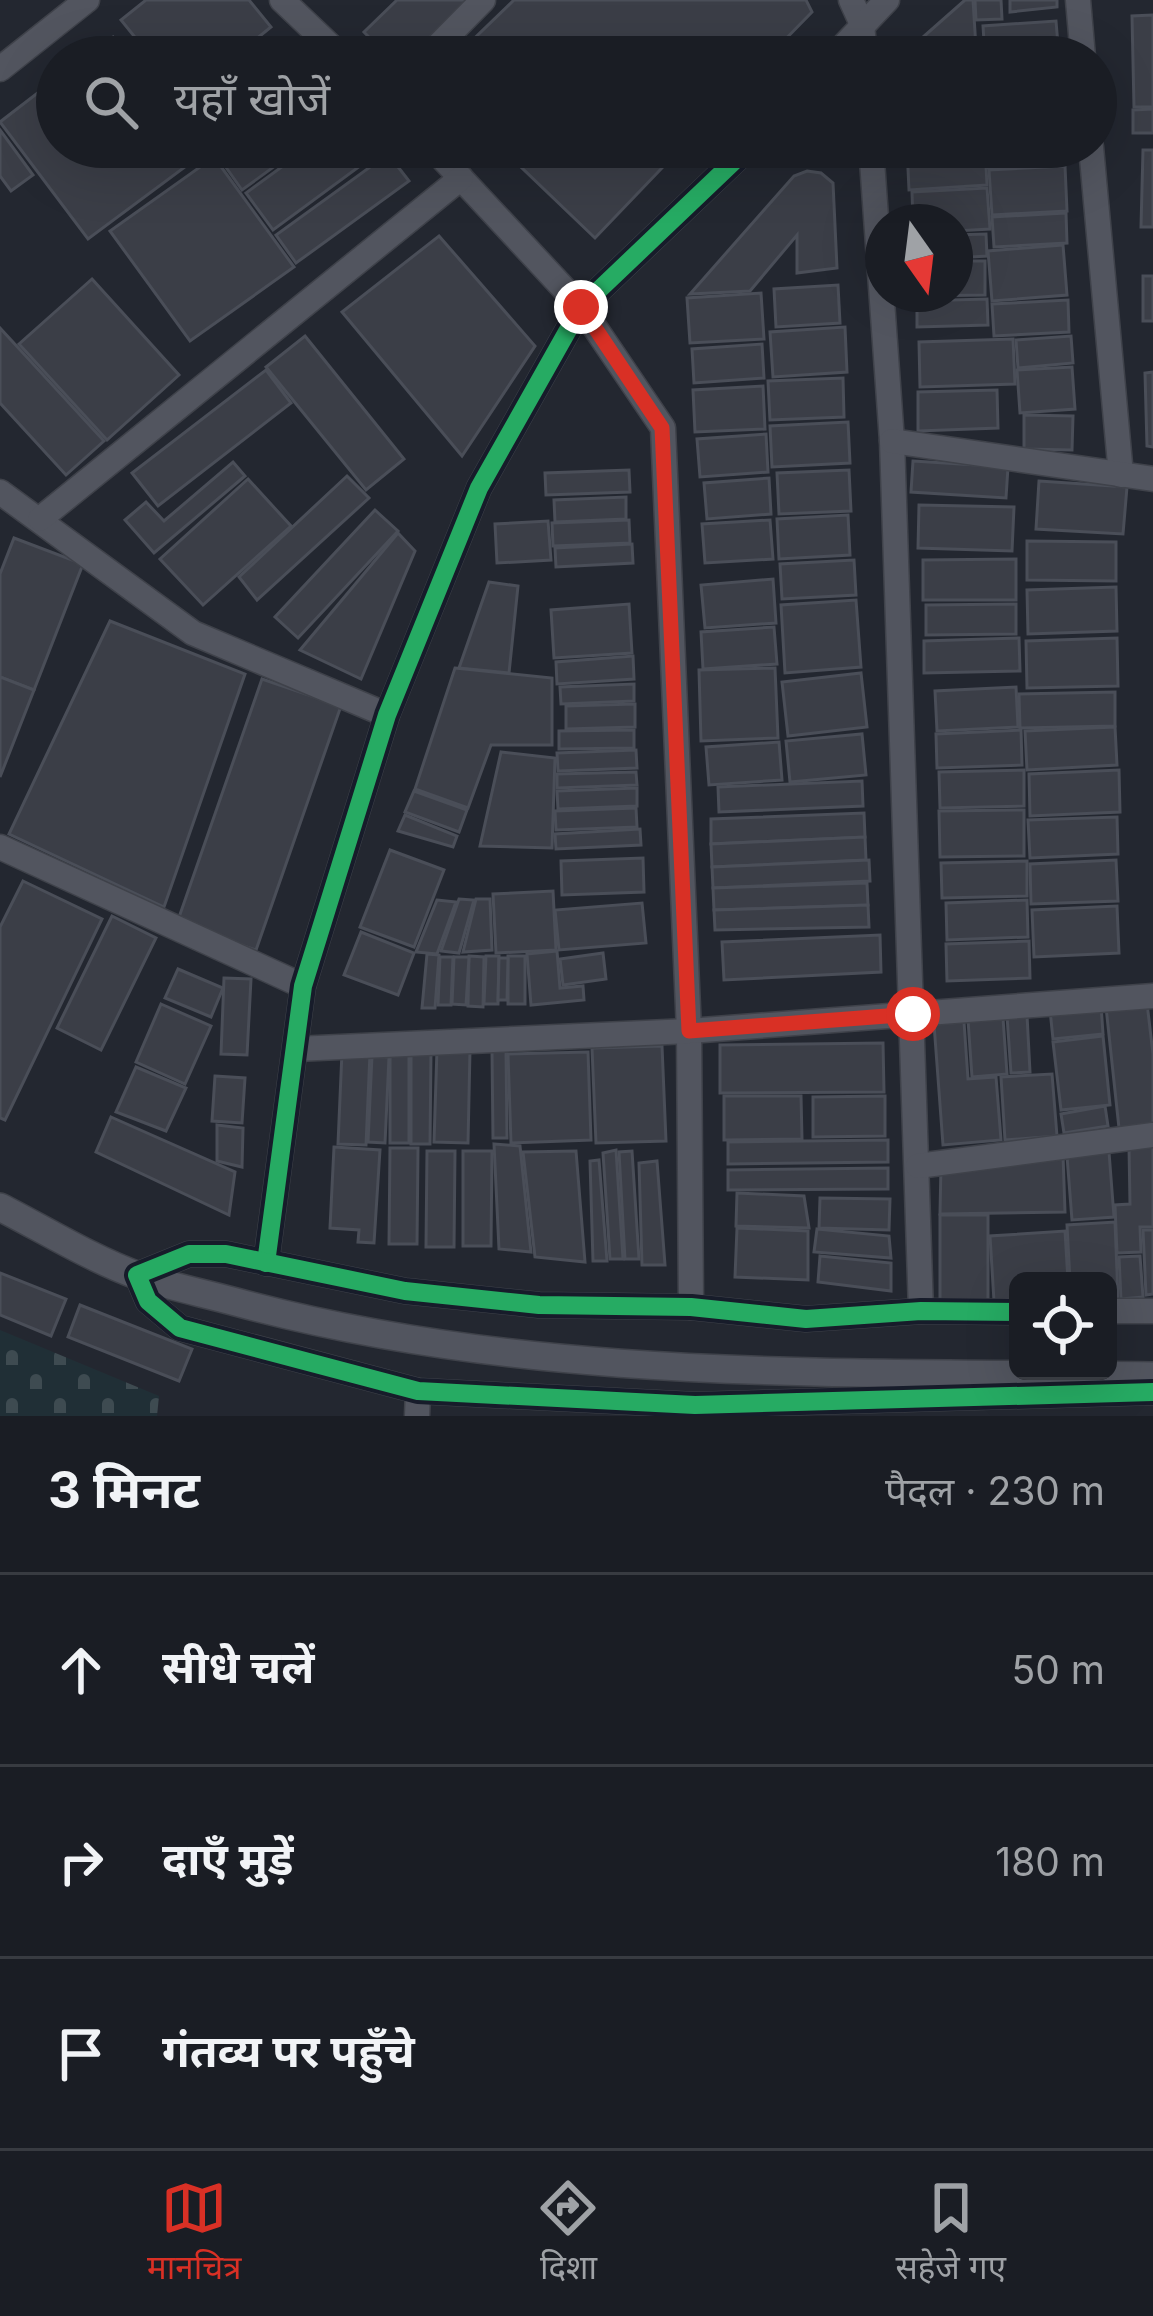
<!DOCTYPE html>
<html lang="hi">
<meta charset="utf-8">
<style>
body{margin:0;font-family:Inter,"Noto Sans Devanagari",sans-serif;background:#23262c;color:#f1f3f6}
.controls{position:absolute;right:36px;bottom:36px;display:grid;overflow:hidden;border-radius:18px;box-shadow:0 12px 48px #0002}
.controls button{width:108px;height:108px;display:grid;place-items:center;padding:0;border:0;border-bottom:3px solid #383b41;background:#1a1d24;color:#f1f3f6;font:60px sans-serif}
.compass{position:absolute;left:865px;top:204px;width:108px;height:108px;border-radius:50%;background:#1a1d24;box-shadow:0 12px 48px #0002;rotate:166deg}
.stop{position:absolute;width:36px;height:36px;margin:-27px;border:9px solid #d93025;border-radius:50%;background:#fff}
.stop.end{background:#d93025;border-color:#fff;box-shadow:0 3px 12px #0008}
.list{margin:0;padding:0;list-style:none}
h2{display:flex;justify-content:space-between;align-items:center;height:156px;margin:0;padding:0 48px;font-size:51px}
h2 small{font-size:39px;font-weight:400;color:#9fa2a6}
.list li{display:grid;grid-template-columns:78px 1fr auto;gap:36px;align-items:center;box-sizing:border-box;height:192px;padding:0 48px;border-top:3px solid #383b41}
.list b{display:block;font-size:45px;white-space:nowrap}
.list em{font-size:39px;font-style:normal;color:#9fa2a6}
.icon{flex:none;width:66px;height:66px;fill:none;stroke:currentColor;stroke-width:2;stroke-linecap:round;stroke-linejoin:round}
.map{position:relative;flex:none;width:1153px;height:1416px;overflow:hidden}
.search{position:absolute;background:#1a1d24;box-shadow:0 12px 48px #0002;left:36px;right:36px;top:36px;height:132px;display:flex;align-items:center;gap:30px;box-sizing:border-box;padding:0 42px;border-radius:66px;color:#9fa2a6;font-size:45px}
.sheet{height:732px;background:#1a1d24}
nav{display:flex;justify-content:space-around;align-items:center;box-sizing:border-box;height:168px;border-top:3px solid #383b41;background:#1a1d24;font-size:33px;color:#9fa2a6}
nav a{display:grid;justify-items:center;gap:6px}
nav .on{color:#d93025}
.map>svg:first-child{display:block}
.cemetery{fill:url(#cemetery-stones)}
.building{fill:#3b3e47;stroke:#4a4e58;stroke-width:3}
.lines{fill:none;stroke-linecap:round;stroke-linejoin:round}
.minor-casing{stroke:#3f424a;stroke-width:27}
.tertiary-casing{stroke:#3f424a;stroke-width:30}
.minor{stroke:#52555f;stroke-width:24}
.tertiary{stroke:#52555f;stroke-width:27}
.cycleway-casing{stroke:#171c2a;stroke-width:26}
.cycleway{stroke:#26ab63;stroke-width:18}
.route{stroke:#d93025;stroke-width:15}
</style>
<div class="map">
<svg width="1153" height="1416" viewBox="0 0 1153 1416">
<defs>
<pattern id="cemetery-stones" width="16" height="16" patternUnits="userSpaceOnUse" patternTransform="scale(3)"><rect width="16" height="16" fill="#202f36"/><path d="M2 7V4a2 2 0 0 1 4 0v3zM10 15v-3a2 2 0 0 1 4 0v3z" fill="#3e4b51"/></pattern>
</defs>
<rect width="100%" height="100%" fill="#232730"/>
<path class="cemetery" d="M0,1330L159,1396L157,1416H0Z"/>
<g class="building">
<path d="M146,0H249L271,27L234,57H151L121,20Z"/>
<path d="M397,0H470L411,57H388L364,32Z"/>
<path d="M514,0H806L812,12L768,57H455Z"/>
<path d="M965,0H973L976,48L906,52Z"/>
<path d="M975,0H1001L1002,19L976,20Z"/>
<path d="M1010,0H1057V7L1010,12Z"/>
<path d="M1153,15V107H1134L1132,16Z"/>
<path d="M1056,21L1059,57H985L983,26Z"/>
<path d="M113,37L128,57H85Z"/>
<path d="M57,78V147H195L201,155L88,239L0,122Z"/>
<path d="M1153,109V133H1133V110Z"/>
<path d="M0,130L33,175L11,191L0,176Z"/>
<path d="M245,147H301L242,190L223,163Z"/>
<path d="M309,147H369L375,155L273,230L246,193Z"/>
<path d="M500,147H682L595,238Z"/>
<path d="M907,147H985L987,185L909,190Z"/>
<path d="M987,147H1066L1067,163L988,168Z"/>
<path d="M1143,150H1153V227H1141Z"/>
<path d="M388,154L409,181L296,263L276,235Z"/>
<path d="M214,157L294,267L190,341L110,231Z"/>
<path d="M1065,166L1067,211L992,215L989,170Z"/>
<path d="M807,171L821,173L833,183L837,268L797,273V235L750,291L690,294L794,176Z"/>
<path d="M987,188L990,229L955,231V222H913L912,192Z"/>
<path d="M1066,213L1067,243L994,247L992,217Z"/>
<path d="M986,234L987,256L955,258V235Z"/>
<path d="M439,236L535,346L462,456L342,312Z"/>
<path d="M1063,245L1067,295L992,301L988,251Z"/>
<path d="M955,261H985V295L915,296L955,294Z"/>
<rect x="1143" y="276" width="10" height="45"/>
<path d="M92,279L179,375L107,440L19,344Z"/>
<path d="M838,285L840,323L776,327L774,289Z"/>
<path d="M761,293L764,339L690,343L687,298Z"/>
<path d="M987,299L988,325L917,327V301Z"/>
<path d="M1068,300L1069,332L994,336L992,304Z"/>
<path d="M845,327L847,372L773,377L770,332Z"/>
<path d="M0,328L104,441L66,475L0,403Z"/>
<path d="M305,336L404,459L366,490L266,367Z"/>
<path d="M1071,336L1073,363L1018,368L1016,340Z"/>
<path d="M1013,339L1015,384L920,387L919,342Z"/>
<path d="M762,344L764,378L694,383L692,349Z"/>
<path d="M1072,367L1075,409L1020,413L1017,370Z"/>
<path d="M266,370L291,403L158,506L132,473Z"/>
<path d="M1153,372V447L1147,446L1145,373Z"/>
<path d="M843,378L844,417L770,420L768,381Z"/>
<path d="M763,386L765,429L695,432L693,390Z"/>
<path d="M997,390L998,428L918,431V392Z"/>
<path d="M1024,415L1073,416L1072,450L1024,449Z"/>
<path d="M848,422L850,463L772,467L770,426Z"/>
<path d="M766,434L768,472L700,477L697,439Z"/>
<path d="M913,461L1008,467L1006,498L911,492Z"/>
<path d="M233,462L245,476L154,553L125,520L146,502L164,521Z"/>
<path d="M629,470L630,492L546,495L545,473Z"/>
<path d="M849,470L851,511L779,514L777,473Z"/>
<path d="M347,476L369,498L257,600L239,577Z"/>
<path d="M769,478L771,514L707,519L704,483Z"/>
<path d="M248,479L291,526L203,605L160,559Z"/>
<path d="M1039,481L1127,487L1123,534L1036,529Z"/>
<path d="M626,497V519L555,522L554,500Z"/>
<path d="M919,505L1014,507L1012,551L918,548Z"/>
<path d="M375,510L398,531L298,638L275,617Z"/>
<path d="M848,515L850,555L779,559L777,519Z"/>
<path d="M629,520L630,543L553,546L552,523Z"/>
<path d="M770,520L773,559L705,563L702,524Z"/>
<path d="M548,521L551,560L497,563L495,524Z"/>
<path d="M398,533L415,551L361,679L300,650Z"/>
<path d="M14,538L83,564L34,690L0,677V574Z"/>
<path d="M1027,541L1116,542V581L1027,580Z"/>
<path d="M632,544L633,563L556,567L555,548Z"/>
<path d="M1016,559V600H923V560Z"/>
<path d="M854,560L856,595L782,599L780,564Z"/>
<path d="M773,579L776,623L705,628L701,585Z"/>
<path d="M489,582L518,586L509,673L459,668Z"/>
<path d="M1116,587L1117,631L1028,634L1027,590Z"/>
<path d="M856,600L861,667L785,673L781,605Z"/>
<path d="M629,604L632,653L554,658L551,610Z"/>
<path d="M1016,604V634L926,635V605Z"/>
<path d="M110,621L245,674L164,907L9,834Z"/>
<path d="M774,627L777,664L703,669L701,632Z"/>
<path d="M1019,638L1020,671L924,673V641Z"/>
<path d="M1117,638L1118,686L1027,688L1026,641Z"/>
<path d="M633,656L634,679L557,684L556,662Z"/>
<path d="M455,668L552,678V745H491L468,808L415,789Z"/>
<path d="M775,668L778,738L701,741L699,670Z"/>
<path d="M861,673L867,727L788,736L782,682Z"/>
<path d="M0,677L34,690L0,777Z"/>
<path d="M262,679L341,706L256,950L177,923Z"/>
<path d="M634,684V701L561,704L560,687Z"/>
<path d="M1016,687L1018,727L937,731L935,691Z"/>
<path d="M1115,692V726L1020,728L1019,694Z"/>
<path d="M635,704V727L566,729V706Z"/>
<path d="M1115,727L1117,765L1027,770L1025,731Z"/>
<path d="M634,730V748L559,749V731Z"/>
<path d="M1021,730L1022,765L937,768L936,734Z"/>
<path d="M862,734L866,775L790,782L786,741Z"/>
<path d="M779,742L782,780L709,785L706,747Z"/>
<path d="M636,750L637,768L558,771L557,753Z"/>
<path d="M501,752L555,758L552,848L480,846Z"/>
<path d="M1024,770V806L940,808L939,772Z"/>
<path d="M1119,770L1120,812L1030,816L1029,774Z"/>
<path d="M636,772L637,785L557,788V774Z"/>
<path d="M862,781L863,806L719,812L718,787Z"/>
<path d="M637,788V806L558,809L557,791Z"/>
<path d="M414,791L467,810L459,832L405,812Z"/>
<path d="M636,808L637,827L556,830L555,811Z"/>
<path d="M1024,810V856L940,857L939,811Z"/>
<path d="M864,813L865,837L711,844V819Z"/>
<path d="M405,815L457,836L453,847L398,831Z"/>
<path d="M1117,817L1118,854L1030,858L1028,820Z"/>
<path d="M640,829L641,845L556,849L555,834Z"/>
<path d="M865,837L866,860L712,867L711,844Z"/>
<path d="M390,850L444,870L414,947L360,927Z"/>
<path d="M643,858L644,892L562,895L561,861Z"/>
<path d="M869,860L870,881L713,888L712,867Z"/>
<path d="M1116,860L1118,901L1031,904L1030,864Z"/>
<path d="M1027,861V896L942,898L941,863Z"/>
<path d="M23,881L102,919L5,1120L0,1118V927Z"/>
<path d="M867,883L868,905L714,910L713,888Z"/>
<path d="M553,891L556,950L496,953L493,894Z"/>
<path d="M459,899L474,900L459,953L441,951Z"/>
<path d="M476,899H490L492,950L463,952Z"/>
<path d="M437,900L456,902L437,954L416,952Z"/>
<path d="M1027,900L1028,937L947,940L946,903Z"/>
<path d="M642,903L646,943L559,950L555,910Z"/>
<path d="M868,905L869,927L715,930L714,910Z"/>
<path d="M1117,906L1119,953L1034,957L1032,910Z"/>
<path d="M112,916L156,938L101,1050L57,1028Z"/>
<path d="M361,932L414,953L398,995L344,975Z"/>
<path d="M880,935L881,972L724,980L722,942Z"/>
<path d="M1029,941L1030,978L947,981L946,944Z"/>
<path d="M557,951L560,988L583,986L584,1000L531,1005L527,954Z"/>
<path d="M603,953L606,979L563,985L560,959Z"/>
<path d="M427,954L439,955L435,1008H422Z"/>
<path d="M469,956L484,957L483,1007L468,1006Z"/>
<path d="M486,956H499L498,1004H484Z"/>
<rect x="508" y="956" width="17" height="48"/>
<path d="M440,957H453L451,1005H438Z"/>
<path d="M454,957H469L466,1005L452,1004Z"/>
<path d="M499,958H508L507,1000H498Z"/>
<path d="M178,969L223,988L211,1017L165,998Z"/>
<path d="M224,978L251,979L247,1055L221,1054Z"/>
<path d="M1147,1003L1153,1054V1124L1119,1128L1106,1007Z"/>
<path d="M161,1004L211,1026L185,1084L136,1062Z"/>
<path d="M1101,1005L1103,1034L1053,1039L1050,1010Z"/>
<path d="M1027,1015L1030,1072L1011,1073L1007,1016Z"/>
<path d="M1003,1018L1007,1074L972,1077L968,1020Z"/>
<path d="M964,1022L968,1079L996,1077L1001,1140L943,1145L934,1024Z"/>
<path d="M1103,1036L1110,1105L1061,1110L1053,1042Z"/>
<path d="M883,1043L884,1092L720,1093V1045Z"/>
<path d="M662,1046L666,1141L596,1143L592,1048Z"/>
<path d="M437,1049L470,1050L468,1143L434,1142Z"/>
<rect x="390" y="1051" width="19" height="92"/>
<path d="M411,1051H431L430,1144H411Z"/>
<path d="M492,1051H506L507,1138H493Z"/>
<path d="M342,1052L370,1053L366,1145L338,1144Z"/>
<path d="M588,1052L591,1140L511,1143L508,1054Z"/>
<path d="M372,1056L389,1057L385,1143L368,1142Z"/>
<path d="M136,1067L186,1088L166,1131L116,1112Z"/>
<path d="M1052,1074L1057,1136L1005,1140L1001,1077Z"/>
<path d="M215,1076L245,1078L242,1123L212,1121Z"/>
<path d="M724,1096H801L802,1139L724,1140Z"/>
<path d="M885,1096V1136L813,1137V1097Z"/>
<path d="M1105,1106L1108,1126L1064,1133L1061,1114Z"/>
<path d="M111,1117L235,1172L229,1215L96,1152Z"/>
<path d="M217,1125L243,1128L242,1167L217,1161Z"/>
<path d="M888,1140V1162L728,1164V1142Z"/>
<path d="M494,1144L520,1146L531,1252L499,1249Z"/>
<path d="M1153,1145V1227H1140L1141,1252L1117,1253L1115,1205L1130,1204L1129,1146Z"/>
<path d="M334,1147L380,1150L374,1243L358,1242L359,1230L330,1228Z"/>
<path d="M390,1148H418L417,1244H389Z"/>
<path d="M616,1150L623,1259H610L603,1153Z"/>
<path d="M427,1151H455L454,1247H426Z"/>
<path d="M463,1151H492L491,1246H463Z"/>
<path d="M576,1151L585,1262L535,1257L523,1152Z"/>
<path d="M632,1151L639,1259H625L619,1152Z"/>
<path d="M1109,1152L1114,1217L1072,1220L1067,1156Z"/>
<path d="M1063,1155L1065,1212L940,1214L941,1165Z"/>
<path d="M599,1160L607,1261H593L590,1161Z"/>
<path d="M657,1161L665,1265H642L639,1163Z"/>
<path d="M888,1168V1189L728,1190V1170Z"/>
<path d="M737,1193L804,1196L809,1228L736,1226Z"/>
<path d="M820,1198L890,1199L889,1230L819,1228Z"/>
<path d="M940,1215H988V1306L940,1307Z"/>
<path d="M1115,1222L1118,1297H1108V1281H1070L1067,1225Z"/>
<path d="M737,1228L808,1231V1280L735,1277Z"/>
<path d="M817,1229L889,1236L891,1258L814,1252Z"/>
<path d="M1143,1230H1153V1294L1146,1295Z"/>
<path d="M1065,1231L1068,1281H1018V1299L994,1301L990,1236Z"/>
<path d="M820,1256L891,1263V1291L818,1282Z"/>
<path d="M1140,1256L1143,1297L1121,1299L1119,1257Z"/>
<path d="M0,1273L66,1299L51,1336L0,1315Z"/>
<path d="M80,1305L192,1349L179,1381L68,1337Z"/>
</g>
<g class="lines">
<g class="minor-casing">
<g id="minor">
<path d="M282,0L342,57"/>
<path d="M851,0L862,24L865,57"/>
<path d="M1078,0L1083,57"/>
<path d="M427,57L483,0"/>
<path d="M833,57L887,0"/>
<path d="M0,69L87,0"/>
<path d="M432,147L581,307L663,428L689,1031L691,1307"/>
<path d="M871,147L892,441L921,1311"/>
<path d="M1091,147L1121,475"/>
<path d="M892,441L1153,479"/>
<path d="M0,492L193,633L387,715"/>
<path d="M40,519L461,178"/>
<path d="M0,847L303,986"/>
<path d="M296,1049L689,1031L1153,996"/>
<path d="M918,1166L1153,1135"/>
<path d="M266,1263L303,986L387,715L479,488L581,307L749,147"/>
<path d="M1108,1311H1153"/>
<path d="M1018,1312L921,1311L806,1319L691,1307L539,1305L405,1291L226,1254H189L137,1275L148,1301L180,1328L418,1391L695,1405L1153,1392"/>
<path d="M417,1416L418,1391"/>
</g>
</g>
<g class="tertiary-casing">
<path id="tertiary" d="M0,1207C45,1230 92,1259 139,1276C171,1287 204,1293 236,1302C535,1383 846,1371 1153,1376"/>
</g>
<use href="#minor" class="minor"/>
<use href="#tertiary" class="tertiary"/>
<g class="cycleway-casing">
<g id="cycleway">
<path d="M266,1263L303,986L387,715L479,488L581,307L749,147"/>
<path d="M1018,1312L921,1311L806,1319L691,1307L539,1305L405,1291L226,1254H189L137,1275L148,1301L180,1328L418,1391L695,1405L1153,1392"/>
</g>
</g>
<use href="#cycleway" class="cycleway"/>
</g>
<g class="lines">
<path class="route" d="M581,307L662,428L689,1031L913,1014"/>
</g>
</svg>
<div class="controls">
<button><svg class="icon" aria-label="locate" viewBox="0 0 24 24"><circle cx="12" cy="12" r="6"/><path d="M12 2v4M12 18v4M2 12h4M18 12h4"/></svg></button>
</div>
<svg class="compass" viewBox="-18 -18 36 36"><path d="M0-13l5 13h-10z" fill="#e53935"/><path d="M0 13l5-13h-10z" fill="#9fa2a6"/></svg>
<div class="stop" style="left:913px;top:1014px"></div>
<div class="stop end" style="left:581px;top:307px"></div>
<div class="search"><svg class="icon" aria-label="search" viewBox="0 0 24 24"><circle cx="10" cy="10" r="6"/><path d="M15 15l6 6"/></svg>यहाँ खोजें</div>
</div>
<section class="sheet">
<h2>3 मिनट<small>पैदल · 230 m</small></h2>
<ul class="list">
<li><svg class="icon" aria-label="ahead" viewBox="0 0 24 24"><path d="M12 20V5M6 11l6-6 6 6"/></svg><div><b>सीधे चलें</b></div><em>50 m</em></li>
<li><svg class="icon" aria-label="right" viewBox="0 0 24 24"><path d="M7 20v-9h11M14 6l5 5-5 5"/></svg><div><b>दाएँ मुड़ें</b></div><em>180 m</em></li>
<li><svg class="icon" aria-label="arrive" viewBox="0 0 24 24"><path d="M6 21V4h12l-3 4 3 4H6"/></svg><div><b>गंतव्य पर पहुँचे</b></div></li>
</ul>
</section>
<nav>
<a class="on"><svg class="icon" aria-label="map" viewBox="0 0 24 24"><path d="M3 6l6-2 6 2 6-2v14l-6 2-6-2-6 2zM9 4v14M15 6v14"/></svg>मानचित्र</a>
<a><svg class="icon" aria-label="directions" viewBox="0 0 24 24"><path d="M12 3l9 9-9 9-9-9zM9 14v-3h6M13 9l2 2-2 2"/></svg>दिशा</a>
<a><svg class="icon" aria-label="saved" viewBox="0 0 24 24"><path d="M7 4h10v16l-5-4-5 4z"/></svg>सहेजे गए</a>
</nav>
